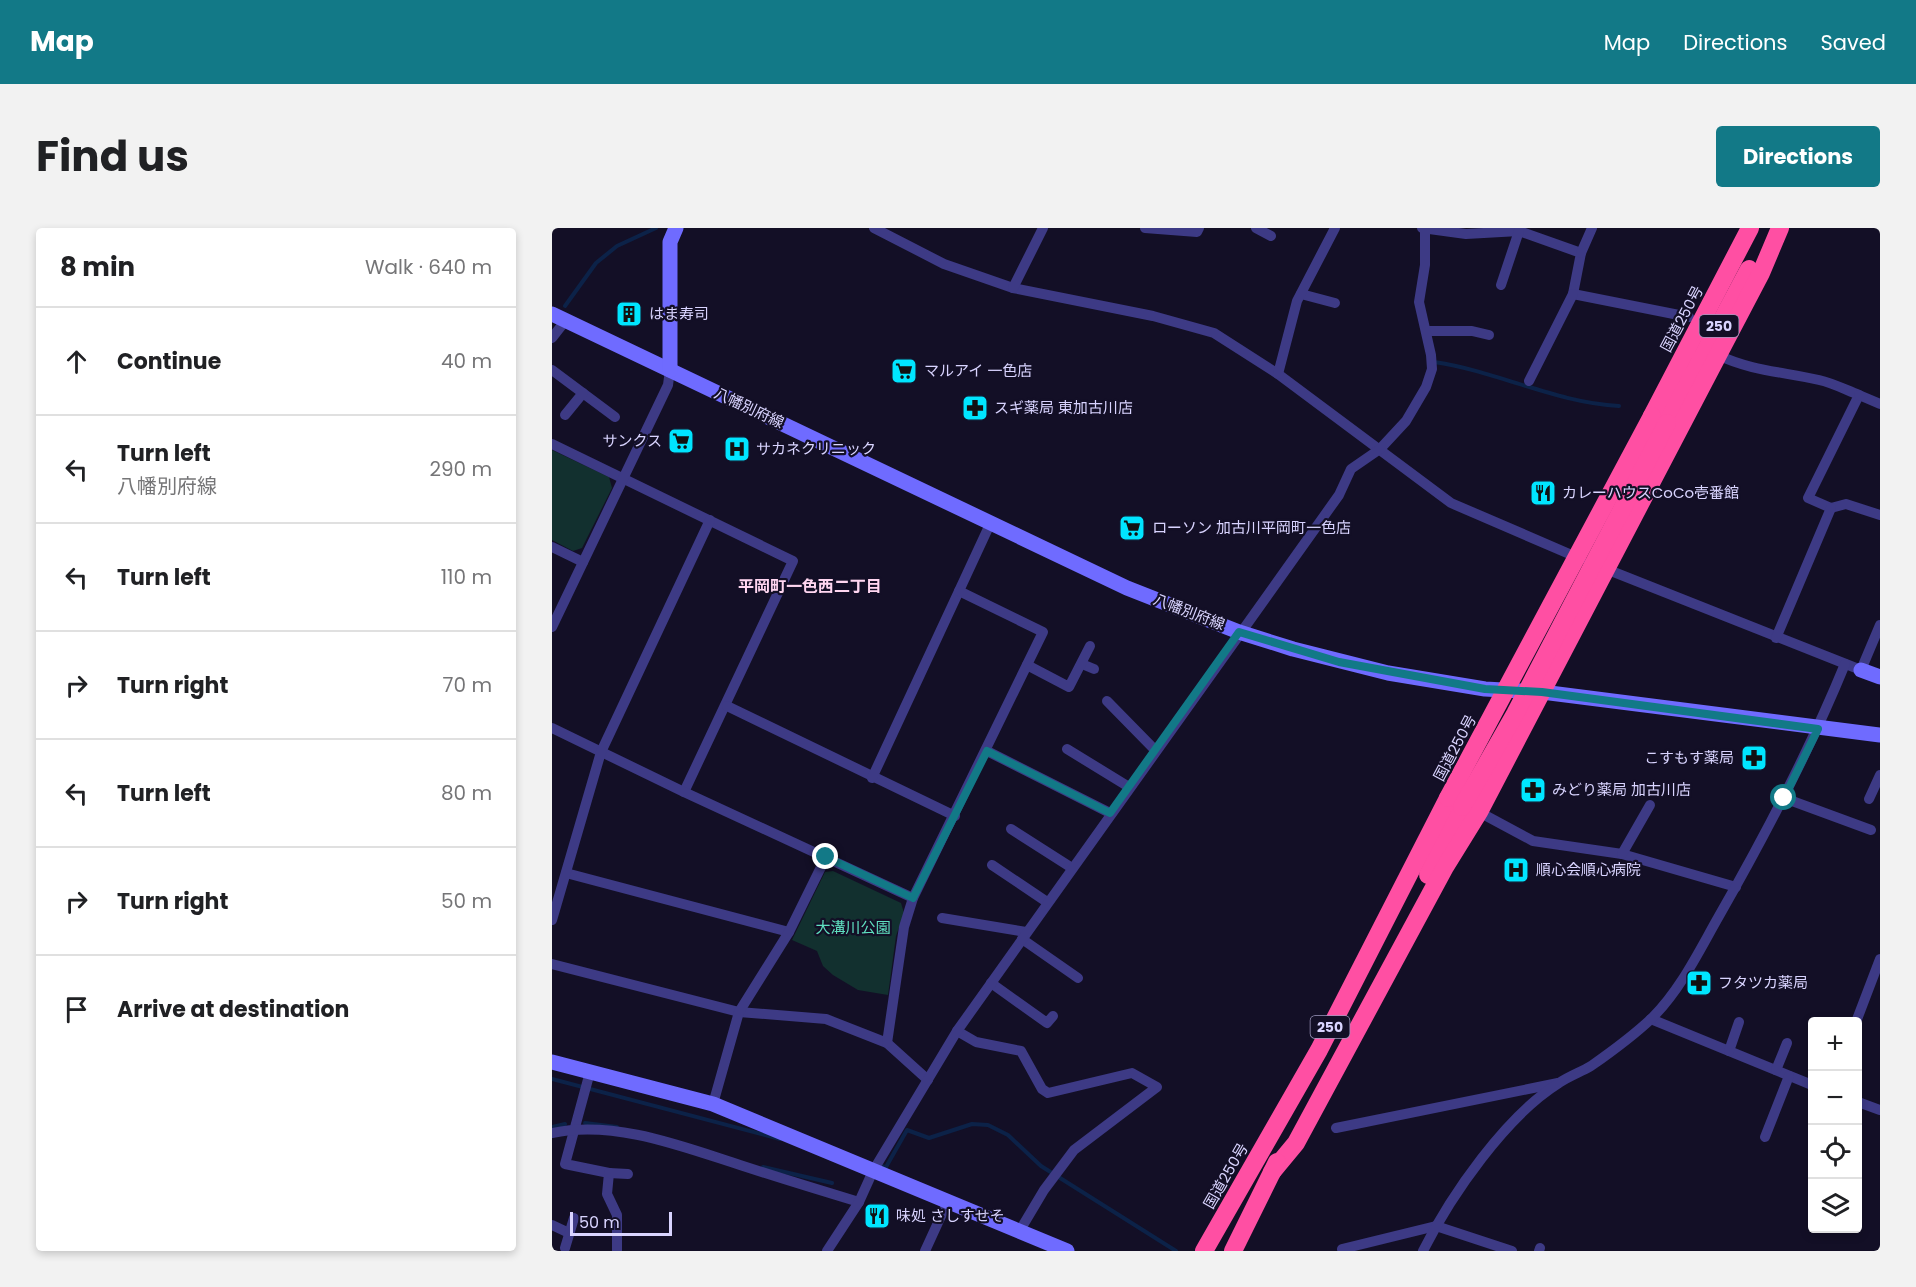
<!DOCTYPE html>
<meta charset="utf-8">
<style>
body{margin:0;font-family:Poppins,"Noto Sans JP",sans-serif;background:#f2f2f2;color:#202124}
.controls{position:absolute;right:18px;bottom:18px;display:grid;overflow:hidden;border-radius:6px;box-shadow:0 3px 9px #0003}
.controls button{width:54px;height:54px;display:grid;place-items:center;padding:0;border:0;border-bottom:2px solid #e0e0e0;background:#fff;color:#202124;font:30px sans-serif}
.scale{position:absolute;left:18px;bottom:15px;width:102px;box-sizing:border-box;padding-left:6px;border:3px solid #d9d4ff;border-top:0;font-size:16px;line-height:21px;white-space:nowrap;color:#d9d4ff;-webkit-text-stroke:4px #130f26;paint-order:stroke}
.stop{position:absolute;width:18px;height:18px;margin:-14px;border:4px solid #127987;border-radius:50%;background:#fff}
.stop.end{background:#127987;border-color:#fff;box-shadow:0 2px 6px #0008}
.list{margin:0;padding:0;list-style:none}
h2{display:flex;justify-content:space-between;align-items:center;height:78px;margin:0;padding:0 24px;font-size:26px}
h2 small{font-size:20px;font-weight:400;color:#757577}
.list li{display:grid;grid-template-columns:39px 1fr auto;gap:18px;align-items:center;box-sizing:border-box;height:108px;padding:0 24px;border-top:2px solid #e0e0e0}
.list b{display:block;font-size:22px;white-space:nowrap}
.list p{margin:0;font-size:20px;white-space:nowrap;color:#757577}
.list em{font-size:20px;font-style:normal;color:#757577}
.icon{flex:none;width:33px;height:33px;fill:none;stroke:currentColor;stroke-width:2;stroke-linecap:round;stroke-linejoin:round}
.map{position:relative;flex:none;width:1328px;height:1023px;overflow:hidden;border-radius:6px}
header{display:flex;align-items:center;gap:36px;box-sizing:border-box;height:84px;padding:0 30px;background:#127987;color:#fff}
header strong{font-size:28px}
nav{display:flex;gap:33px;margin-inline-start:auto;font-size:21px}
.intro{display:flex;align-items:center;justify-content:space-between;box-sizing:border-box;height:144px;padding:0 36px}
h1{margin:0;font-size:42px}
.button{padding:15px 27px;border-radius:6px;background:#127987;color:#fff;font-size:21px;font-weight:700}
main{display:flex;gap:36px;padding:0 36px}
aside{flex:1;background:#fff;border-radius:6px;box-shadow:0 3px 9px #0003}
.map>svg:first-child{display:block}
.green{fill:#12302f}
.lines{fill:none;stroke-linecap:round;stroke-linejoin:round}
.stream{stroke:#0c2248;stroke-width:4}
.street{stroke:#3d3a85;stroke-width:10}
.secondary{stroke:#6f6bff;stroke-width:15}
.highway{stroke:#ff4fa3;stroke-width:18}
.highway-bridge{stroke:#ff4fa3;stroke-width:18}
.route{stroke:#127987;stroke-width:8}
.labels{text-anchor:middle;stroke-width:4.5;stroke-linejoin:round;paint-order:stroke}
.shield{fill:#130f26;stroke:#9e99be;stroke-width:1.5}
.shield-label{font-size:14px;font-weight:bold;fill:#d9d4ff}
.poi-label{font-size:15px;fill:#d9d4ff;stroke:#130f26;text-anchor:start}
.street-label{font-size:15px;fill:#d9d4ff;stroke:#130f26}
.park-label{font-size:15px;fill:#5fe0c0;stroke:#130f26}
.neighbourhood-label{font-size:16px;font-weight:bold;fill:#ffd6f0;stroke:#130f26}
</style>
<header>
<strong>Map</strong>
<nav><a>Map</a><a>Directions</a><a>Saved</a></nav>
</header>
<div class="intro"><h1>Find us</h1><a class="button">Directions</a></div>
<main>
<aside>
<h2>8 min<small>Walk · 640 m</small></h2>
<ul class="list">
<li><svg class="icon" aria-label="ahead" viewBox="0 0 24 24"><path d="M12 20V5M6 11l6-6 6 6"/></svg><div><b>Continue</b></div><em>40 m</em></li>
<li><svg class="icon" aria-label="left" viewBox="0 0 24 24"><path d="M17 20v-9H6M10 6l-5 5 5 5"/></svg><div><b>Turn left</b><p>八幡別府線</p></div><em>290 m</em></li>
<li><svg class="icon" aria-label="left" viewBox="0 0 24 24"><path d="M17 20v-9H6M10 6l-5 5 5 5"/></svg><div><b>Turn left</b></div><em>110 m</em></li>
<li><svg class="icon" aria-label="right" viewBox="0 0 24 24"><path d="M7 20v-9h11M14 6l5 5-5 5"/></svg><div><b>Turn right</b></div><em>70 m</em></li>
<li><svg class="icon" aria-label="left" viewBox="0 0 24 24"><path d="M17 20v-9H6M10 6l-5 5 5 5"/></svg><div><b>Turn left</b></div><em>80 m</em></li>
<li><svg class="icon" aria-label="right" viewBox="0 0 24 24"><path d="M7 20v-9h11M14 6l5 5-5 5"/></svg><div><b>Turn right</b></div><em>50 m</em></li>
<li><svg class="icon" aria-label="arrive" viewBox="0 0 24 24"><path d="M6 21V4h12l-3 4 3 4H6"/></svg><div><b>Arrive at destination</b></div></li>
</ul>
</aside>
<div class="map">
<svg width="1328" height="1023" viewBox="0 0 1328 1023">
<rect width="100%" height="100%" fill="#130f26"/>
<g class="green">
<path d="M0,222L57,249L60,260L30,320L21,323L0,312Z"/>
<path d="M281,643L349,675L352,685L344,708L336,767L306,762L281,747L271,738L265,723L240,712L273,644Z"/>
</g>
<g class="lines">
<g class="stream">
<path d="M13,78L44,35L65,18L104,0"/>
<path d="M882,134C945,143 1004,175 1067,178"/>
<path d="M0,851L228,911"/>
<path d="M33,895L65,899"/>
<path d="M0,899L13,896"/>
<path d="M329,938L334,939L355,902L377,910L420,896L436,897L456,907L489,938L624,1023"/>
<path d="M211,939L280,955"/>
</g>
<g class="street">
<path d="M322,0L392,36L461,60L601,88L662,105L726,146L899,275L1029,331"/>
<path d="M593,0L645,4L647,0"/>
<path d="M704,0L719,8"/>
<path d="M870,0L914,6L967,3L1029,25L1021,66L1137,89"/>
<path d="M1029,25L1040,0"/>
<path d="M949,57L967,3"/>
<path d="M461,60L491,0"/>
<path d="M749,66L783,75"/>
<path d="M874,103H920L937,107"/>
<path d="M0,110L14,92"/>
<path d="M1166,127C1199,143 1233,144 1267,152C1281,155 1294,162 1307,167L1256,270L1279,280L1294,276L1328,287"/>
<path d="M0,142L63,189"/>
<path d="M726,146L745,73L783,0"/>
<path d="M977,153L1021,66"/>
<path d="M1307,167L1328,176"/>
<path d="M13,187L31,165"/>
<path d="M0,216L241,333L132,564"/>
<path d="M0,319L31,334"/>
<path d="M1049,339L1309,442L1328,397"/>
<path d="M0,399L116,157L118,142"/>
<path d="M1224,410L1279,280"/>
<path d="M530,436L542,441"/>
<path d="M475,437L517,459L538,418"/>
<path d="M555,473L604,523"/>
<path d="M175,478L403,588"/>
<path d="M0,500L132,564L361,670"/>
<path d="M515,521L577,559"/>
<path d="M435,523L558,585"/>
<path d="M320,550L407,363"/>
<path d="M1232,570L1319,602"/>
<path d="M1317,571L1328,547"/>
<path d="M927,584L981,613L1070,626L1184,659"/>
<path d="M459,601L520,640"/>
<path d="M1070,626L1098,577"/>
<path d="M440,637L495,674"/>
<path d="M14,645L237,704"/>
<path d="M390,690L474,704"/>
<path d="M0,692L49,524L158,292"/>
<path d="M470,711L526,750"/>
<path d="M0,736L187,784L274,791L335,815L376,852"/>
<path d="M439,755L495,795L501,788"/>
<path d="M1099,791L1260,857"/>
<path d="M1304,794L1328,731"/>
<path d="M405,803L424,814L469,823L490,861L496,865L580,845L605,859L522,922L492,962L467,1004"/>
<path d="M335,815L352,699L361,670L491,404L407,363L439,294"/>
<path d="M1177,823L1187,794"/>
<path d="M1224,842L1235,815"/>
<path d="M38,844L13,936L57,945L55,966L65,987V1023"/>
<path d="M1306,874L1328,882"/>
<path d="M161,876L187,784L237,704L274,629"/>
<path d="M784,900L1006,855"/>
<path d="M0,905C63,892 129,918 188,937C228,950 267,962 307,974"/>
<path d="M1213,909L1237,848"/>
<path d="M57,945L76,946"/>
<path d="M0,997L17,1005"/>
<path d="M13,1020L22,990"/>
<path d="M790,1021L884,998L960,1023"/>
<path d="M275,1023L307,974L321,943L405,803L787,267L799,241L828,221L854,193L874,159L880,141L879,127L867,74L873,37V0"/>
<path d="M373,1023L395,975"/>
<path d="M871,1023C899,967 954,888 1007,855C1017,848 1029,844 1039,838C1059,824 1082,807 1100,790C1129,761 1147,723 1167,688C1214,606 1257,524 1293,436"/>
<path d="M987,1023L988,1020"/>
</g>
<g class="secondary">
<path d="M0,86L575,360L687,404L741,421L836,445L933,461L990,464L1328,507"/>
<path d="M118,142V14L124,0"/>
<path d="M1309,442L1328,449"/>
<path d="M0,834L161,876L515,1023"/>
</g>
<g class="highway">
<path d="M1100,188L1198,0"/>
<path d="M1115,195L1197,41"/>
<path d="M876,647L910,579"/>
<path d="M720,944L744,915L893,639L927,584L1166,127L1209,45L1228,0"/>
<path d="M652,1023L767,822L896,570"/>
<path d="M681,1023L725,934"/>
</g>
<g class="highway-bridge">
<path d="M896,570L1100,188"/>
<path d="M910,579L963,486L1115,195"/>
</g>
</g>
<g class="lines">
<path class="route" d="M274,629L361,670L435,523L558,585L687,404L787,434L933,461L990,464L1266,501L1232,570"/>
</g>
<defs>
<g id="building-square" transform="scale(1.35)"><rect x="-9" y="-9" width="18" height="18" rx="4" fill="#00e5ff" stroke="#130f26"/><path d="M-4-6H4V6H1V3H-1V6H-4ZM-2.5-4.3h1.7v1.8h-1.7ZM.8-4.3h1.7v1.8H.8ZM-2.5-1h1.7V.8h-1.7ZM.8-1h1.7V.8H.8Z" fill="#111"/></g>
<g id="supermarket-square" transform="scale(1.35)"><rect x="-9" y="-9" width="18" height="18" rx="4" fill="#00e5ff" stroke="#130f26"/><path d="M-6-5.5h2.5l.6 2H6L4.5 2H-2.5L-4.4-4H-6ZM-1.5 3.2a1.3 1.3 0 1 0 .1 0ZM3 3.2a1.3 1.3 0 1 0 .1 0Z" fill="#111"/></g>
<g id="pharmacy-square" transform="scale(1.35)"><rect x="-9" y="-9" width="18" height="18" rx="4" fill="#00e5ff" stroke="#130f26"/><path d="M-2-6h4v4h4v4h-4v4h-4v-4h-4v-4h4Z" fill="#111"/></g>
<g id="hospital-square" transform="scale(1.35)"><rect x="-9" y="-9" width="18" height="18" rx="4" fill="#00e5ff" stroke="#130f26"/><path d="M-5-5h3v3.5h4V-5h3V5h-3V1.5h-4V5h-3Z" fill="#111"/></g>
<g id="restaurant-square" transform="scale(1.35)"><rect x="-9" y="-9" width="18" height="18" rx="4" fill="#00e5ff" stroke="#130f26"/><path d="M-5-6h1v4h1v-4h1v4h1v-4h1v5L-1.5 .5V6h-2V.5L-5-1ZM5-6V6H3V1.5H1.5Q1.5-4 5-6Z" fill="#111"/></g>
</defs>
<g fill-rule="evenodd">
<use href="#building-square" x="77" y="86"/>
<use href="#supermarket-square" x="352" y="143"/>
<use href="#pharmacy-square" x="423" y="180"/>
<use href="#supermarket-square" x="129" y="213"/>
<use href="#hospital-square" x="185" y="221"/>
<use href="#restaurant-square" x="991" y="265"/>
<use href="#supermarket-square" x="580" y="300"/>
<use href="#pharmacy-square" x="1202" y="530"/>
<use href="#pharmacy-square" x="981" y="562"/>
<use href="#hospital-square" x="964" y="642"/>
<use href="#pharmacy-square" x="1147" y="755"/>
<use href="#restaurant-square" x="325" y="988"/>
</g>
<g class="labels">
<g class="shield">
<rect x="1147.5" y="87" width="39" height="22" rx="4.5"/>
<rect x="758.5" y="788" width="39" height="22" rx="4.5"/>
</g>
<g class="shield-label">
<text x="1167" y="103">250</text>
<text x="778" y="804">250</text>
</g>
<g class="poi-label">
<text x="97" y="91">はま寿司</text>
<text x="372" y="148">マルアイ 一色店</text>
<text x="442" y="185">スギ薬局 東加古川店</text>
<text x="110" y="218" text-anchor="end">サンクス</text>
<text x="204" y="226">サカネクリニック</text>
<text x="1010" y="270">カレーハウスCoCo壱番館</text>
<text x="600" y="305">ローソン 加古川平岡町一色店</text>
<text x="1182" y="535" text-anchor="end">こすもす薬局</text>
<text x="1000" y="567">みどり薬局 加古川店</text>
<text x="984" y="647">順心会順心病院</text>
<text x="1166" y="760">フタツカ薬局</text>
<text x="344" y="993">味処 さしすせそ</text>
</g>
<g class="street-label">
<text transform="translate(1130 91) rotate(-62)" y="5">国道250号</text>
<text transform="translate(197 180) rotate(25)" y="5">八幡別府線</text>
<text transform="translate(637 384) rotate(21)" y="5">八幡別府線</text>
<text transform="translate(903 520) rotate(-62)" y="5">国道250号</text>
<text transform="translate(674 948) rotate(-60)" y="5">国道250号</text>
</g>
<g class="park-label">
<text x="301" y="705">大溝川公園</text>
</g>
<g class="neighbourhood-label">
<text x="258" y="364">平岡町一色西二丁目</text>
</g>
</g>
</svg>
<div class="controls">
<button>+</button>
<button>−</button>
<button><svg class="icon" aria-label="locate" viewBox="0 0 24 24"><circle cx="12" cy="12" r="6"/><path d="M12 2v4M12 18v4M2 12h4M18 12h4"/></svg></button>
<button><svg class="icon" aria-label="layers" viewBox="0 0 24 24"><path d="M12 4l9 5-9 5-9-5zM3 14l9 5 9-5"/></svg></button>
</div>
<div class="scale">50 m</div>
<div class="stop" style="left:1232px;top:570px"></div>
<div class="stop end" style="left:274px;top:629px"></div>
</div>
</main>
